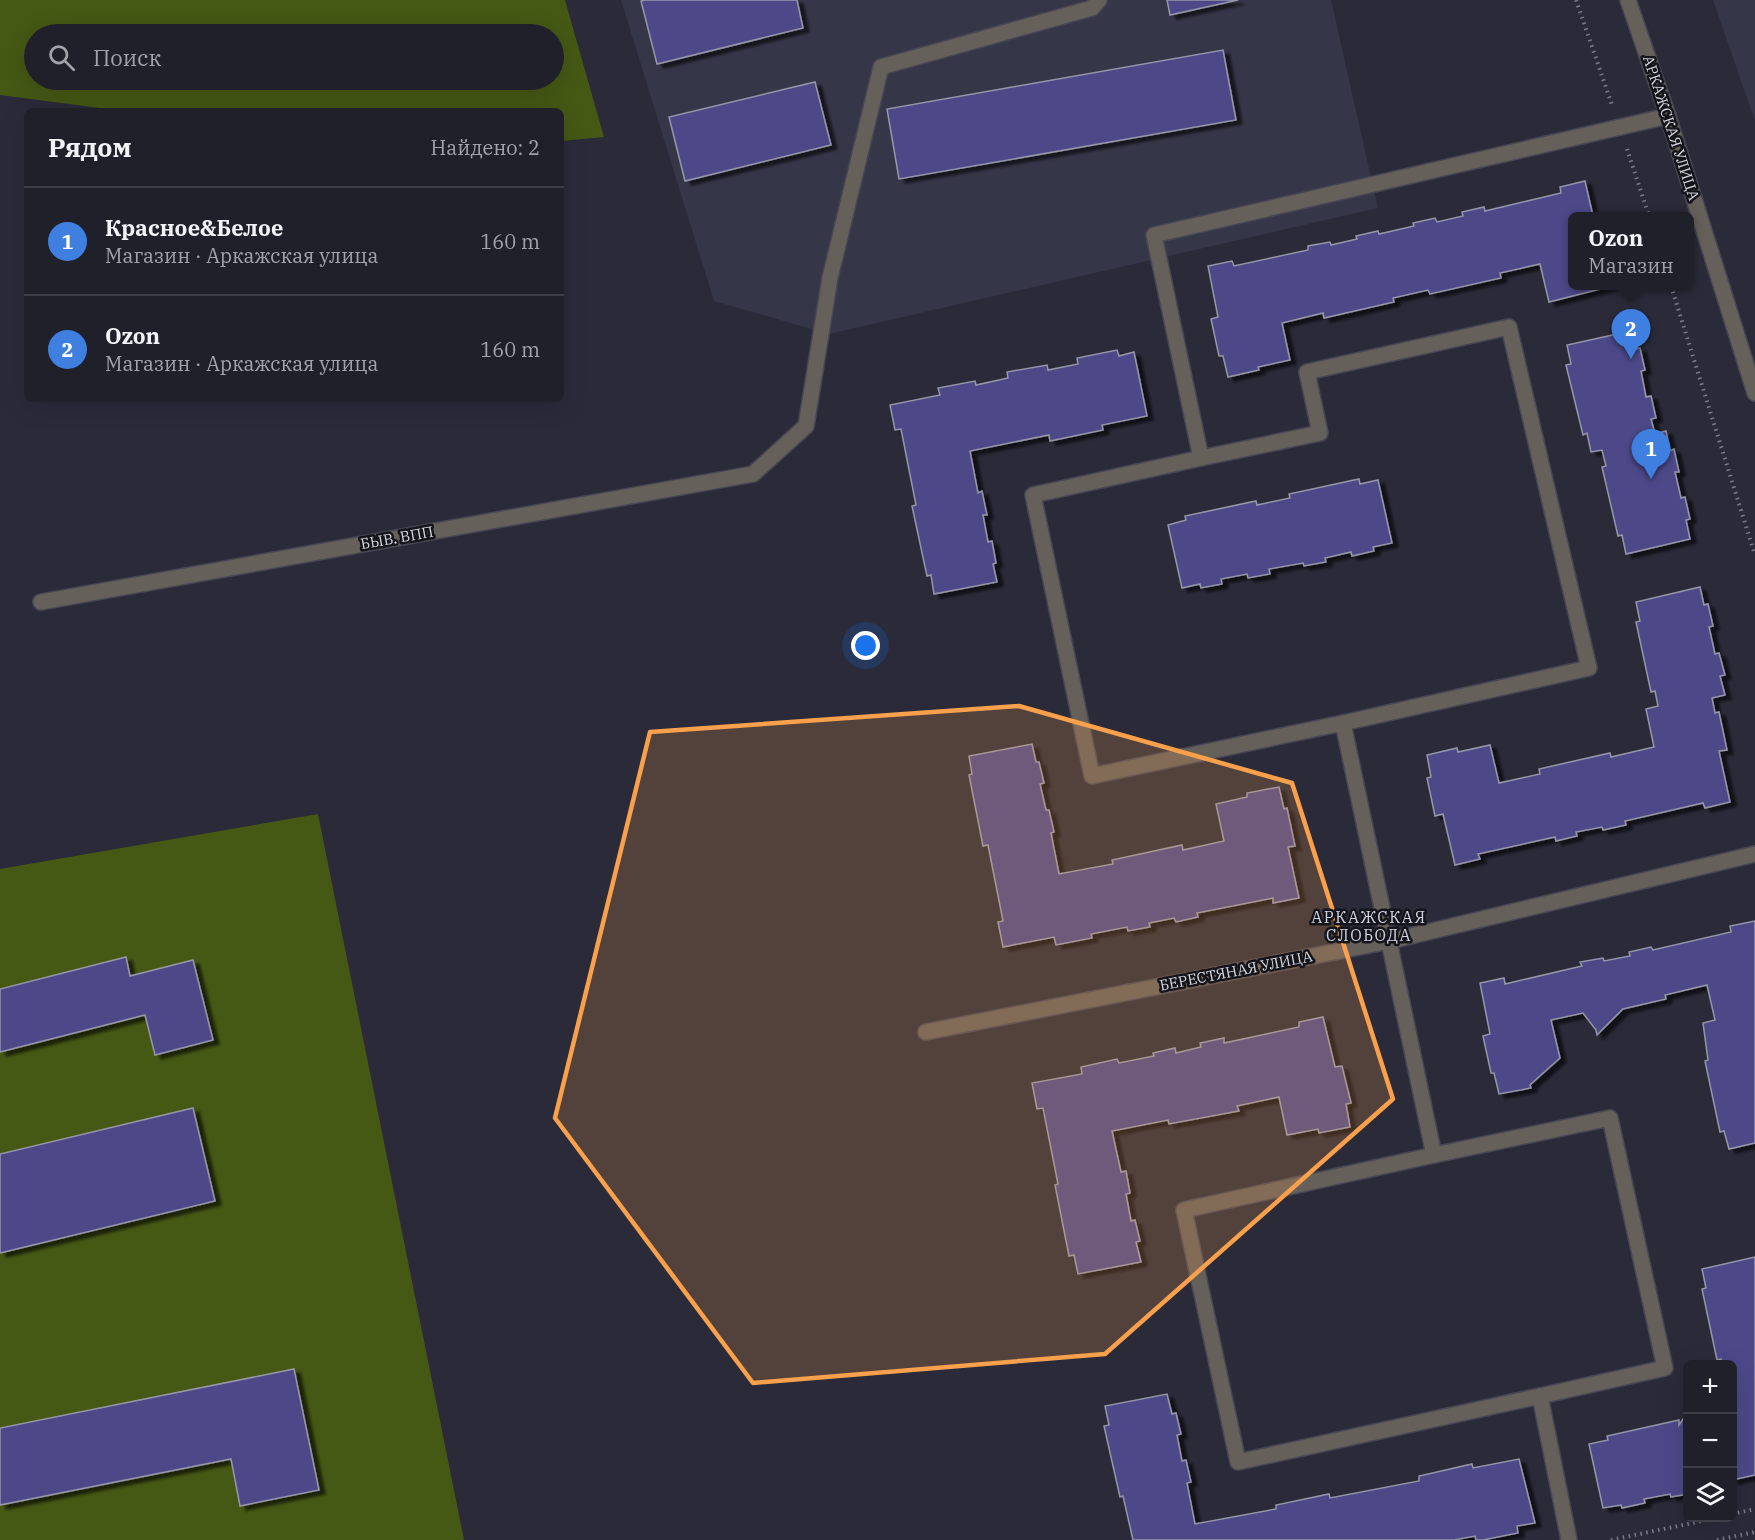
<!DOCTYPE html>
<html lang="ru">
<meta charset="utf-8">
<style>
body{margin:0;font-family:"IBM Plex Serif",serif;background:#282833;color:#f1f3f6}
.controls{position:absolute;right:18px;bottom:18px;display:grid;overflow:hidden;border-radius:9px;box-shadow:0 6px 24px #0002}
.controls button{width:54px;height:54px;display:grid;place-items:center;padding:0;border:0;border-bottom:2px solid #3d3e47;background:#20202b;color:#f1f3f6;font:30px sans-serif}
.you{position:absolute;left:866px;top:646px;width:21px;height:21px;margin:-15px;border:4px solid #fff;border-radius:50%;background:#1a73e8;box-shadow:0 0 0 9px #1a73e833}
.badge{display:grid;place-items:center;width:39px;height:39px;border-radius:50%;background:#1a73e8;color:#fff;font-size:20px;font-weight:700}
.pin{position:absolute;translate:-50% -50px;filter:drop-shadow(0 2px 3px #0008)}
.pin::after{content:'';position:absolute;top:32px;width:21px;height:18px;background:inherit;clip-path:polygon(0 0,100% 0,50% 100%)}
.popup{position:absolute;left:1568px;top:212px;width:126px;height:78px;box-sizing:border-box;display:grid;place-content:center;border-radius:9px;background:#20202b;filter:drop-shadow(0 2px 4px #0005);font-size:20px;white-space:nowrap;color:#a2a3a9}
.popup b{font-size:22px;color:#f1f3f6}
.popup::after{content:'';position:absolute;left:50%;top:100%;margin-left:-12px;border:12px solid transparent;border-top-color:#20202b}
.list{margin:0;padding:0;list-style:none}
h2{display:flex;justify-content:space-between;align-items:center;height:78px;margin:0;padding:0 24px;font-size:26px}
h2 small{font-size:20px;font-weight:400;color:#a2a3a9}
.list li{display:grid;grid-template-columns:39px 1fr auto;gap:18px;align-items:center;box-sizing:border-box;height:108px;padding:0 24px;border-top:2px solid #3d3e47}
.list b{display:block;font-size:22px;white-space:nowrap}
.list p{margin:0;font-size:20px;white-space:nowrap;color:#a2a3a9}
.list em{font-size:20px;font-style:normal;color:#a2a3a9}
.icon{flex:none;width:33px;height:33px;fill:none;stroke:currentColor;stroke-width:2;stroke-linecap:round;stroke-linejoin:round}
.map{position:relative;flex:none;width:1755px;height:1540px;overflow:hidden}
.search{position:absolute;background:#20202b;box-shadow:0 6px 24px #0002;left:24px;top:24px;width:540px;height:66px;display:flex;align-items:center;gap:15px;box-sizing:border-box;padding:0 21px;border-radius:33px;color:#a2a3a9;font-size:22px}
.panel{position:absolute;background:#20202b;box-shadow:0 6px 24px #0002;left:24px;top:108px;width:540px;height:294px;border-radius:9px}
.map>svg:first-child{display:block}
.built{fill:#363649}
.green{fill:#455814;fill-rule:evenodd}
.building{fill:#4d4989;stroke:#9596a8;stroke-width:1.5;filter:url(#shadow)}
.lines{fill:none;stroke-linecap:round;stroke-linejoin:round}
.service-casing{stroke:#464654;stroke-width:18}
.minor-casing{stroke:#464654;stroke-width:18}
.tertiary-casing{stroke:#464654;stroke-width:18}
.path{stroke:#7c7c88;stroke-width:4;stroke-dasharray:1.5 4.5;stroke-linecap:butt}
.service{stroke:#65605a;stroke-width:15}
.minor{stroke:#65605a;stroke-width:15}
.tertiary{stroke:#65605a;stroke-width:15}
.marked{fill:#f8a04b;fill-opacity:0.2;stroke:#f8a04b;stroke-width:4.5;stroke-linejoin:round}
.labels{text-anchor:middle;stroke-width:5;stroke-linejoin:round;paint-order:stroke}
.street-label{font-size:15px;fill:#d8d8e2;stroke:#14141a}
.neighbourhood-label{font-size:16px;letter-spacing:1.5px;fill:#d0d1e3;stroke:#14141a}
</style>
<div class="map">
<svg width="1755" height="1540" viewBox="0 0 1755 1540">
<defs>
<filter id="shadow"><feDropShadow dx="6" dy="4" stdDeviation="1.5" flood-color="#0009"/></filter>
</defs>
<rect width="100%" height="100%" fill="#2a2a39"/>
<g class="built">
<path d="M621,0H1331L1378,208L829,334L714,301Z"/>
<path d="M1713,0H1755V121Z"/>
</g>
<g class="green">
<path d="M0,0H565L604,137L561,141V111H325L322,108L247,111H123L0,95ZM34,34H554V80H34Z"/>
<path d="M318,814L464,1540H0V869Z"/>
</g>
<g class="building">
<path d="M645,0H797L803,28L657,64L641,1Z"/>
<path d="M1167,0H1238L1170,15Z"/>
<path d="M1223,50L1236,120L899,179L887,109Z"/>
<path d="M815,82L831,145L685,181L669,117Z"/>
<path d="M1585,181L1593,216H1572V286H1612L1549,302L1540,264L1500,273L1501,278L1430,294L1428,290L1393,298L1394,302L1324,318L1323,313L1282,323L1290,360L1258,367L1259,370L1228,377L1223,356H1219L1211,319L1218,317L1208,266L1232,261L1234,266L1308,250V246L1330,242L1331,245L1357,239L1356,236L1378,231L1379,234L1414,226L1413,223L1435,218L1437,222L1463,216L1462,212L1484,207L1485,211L1561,193L1560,187Z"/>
<path d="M1631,331L1635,349L1640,348L1645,370L1641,371L1646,397L1651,396L1656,418L1651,419L1655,434L1666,431L1670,451L1674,449L1679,472H1675L1681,498L1685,497L1690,519L1686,520L1690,539L1626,554L1622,535L1618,536L1602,467L1606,466L1602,450L1591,452L1587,433L1583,435L1566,365L1571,364L1567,345Z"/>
<path d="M1117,350L1119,356L1134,352L1147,416L1102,425L1103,430L1050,441L1049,435L970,451L978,493L982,491L987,515H983L988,542L992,541L996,563L993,564L997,582L934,594L931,575L927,576L912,506L916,505L901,429L895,430L890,405L940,395L938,388L975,381L976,385L1008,378L1007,372L1047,365L1048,370L1078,364L1077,358Z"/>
<path d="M1359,479L1360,484L1378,480L1392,543L1373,547L1374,551L1352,556L1351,552L1325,558L1326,562L1304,566L1303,563L1269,569L1270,574L1248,578L1247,574L1221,579L1222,584L1201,588L1200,584L1182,588L1168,525L1186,520L1185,516L1256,501L1257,505L1290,498L1289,494Z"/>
<path d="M1700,587L1704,605L1708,604L1713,626L1709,627L1715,654L1719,653L1725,675L1720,676L1725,695L1712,698L1715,713L1719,712L1727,750L1719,751L1730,802L1705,808L1703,803L1625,821L1626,825L1603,830L1602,827L1576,832L1577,836L1556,841L1555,837L1478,854L1480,859L1455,865L1443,814L1435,816L1427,778L1431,777L1427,755L1457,748L1458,752L1490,745L1499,783L1540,774L1539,769L1610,753L1611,757L1654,747L1646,709L1658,706L1655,691L1651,692L1636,622L1640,621L1636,602Z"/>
<path d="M1032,744L1036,762H1039L1044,783L1040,784L1046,810H1049L1054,832L1051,833L1059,874L1113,864L1112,860L1182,845L1183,850L1224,841L1216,804L1247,797V793L1279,787L1284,809L1287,808L1295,846L1288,847L1299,898L1273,903V898L1197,913L1198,917L1176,922L1174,918L1149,923L1150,927L1128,931L1127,927L1091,934L1092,938L1056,945L1054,937L1003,947L998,922L1003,921L988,845L983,846L969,775L972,774L969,756Z"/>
<path d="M1755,921V1143L1729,1149L1724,1131L1720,1132L1705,1061L1708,1060L1703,1023L1715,1020L1707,985L1665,995L1666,999L1623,1009L1597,1035L1596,1030L1583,1013L1551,1020L1560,1058L1530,1085L1531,1088L1499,1094L1494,1073H1491L1483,1036L1490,1034L1480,983L1504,978L1505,984L1582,966L1580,962L1603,958L1604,961L1630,956L1629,952L1651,947L1653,950L1731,932L1730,926Z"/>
<path d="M126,957L130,976L193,960L213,1040L155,1055L145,1015L0,1052V989Z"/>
<path d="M1323,1017L1335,1067L1342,1066L1351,1103L1346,1104L1350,1127L1319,1133L1318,1129L1287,1135L1279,1097L1237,1106L1239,1111L1169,1124L1168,1120L1112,1131L1121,1172L1126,1171L1130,1193L1126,1194L1131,1221L1135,1220L1140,1241L1136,1242L1141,1262L1078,1274L1074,1255L1069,1256L1055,1185L1058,1184L1043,1108L1037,1109L1032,1083L1082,1074L1081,1067L1117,1059L1119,1063L1154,1056L1153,1053L1175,1048L1176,1053L1201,1047L1200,1043L1224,1038V1043L1299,1027V1022Z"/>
<path d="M193,1108L215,1201L0,1253V1154Z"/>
<path d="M1755,1257V1475L1732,1480V1364H1722L1721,1359L1717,1360L1702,1289L1706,1288L1702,1269Z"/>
<path d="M294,1369L319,1490L240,1506L231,1459L0,1505V1428Z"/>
<path d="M1167,1394L1172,1414L1176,1413L1181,1434L1177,1435L1182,1461L1186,1460L1191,1482L1187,1483L1195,1524L1276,1509V1505L1329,1494L1330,1498L1419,1481V1476L1472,1464L1473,1468L1519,1459L1535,1523L1517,1526L1518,1533L1483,1540H1476L1475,1536L1454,1540H1133L1123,1496L1120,1497L1104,1426L1109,1425L1105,1406Z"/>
<path d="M1688,1412V1494L1671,1497L1670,1494L1644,1499L1645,1503L1622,1508L1621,1505L1603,1508L1589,1444L1608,1440L1607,1436L1679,1420V1425Z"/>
</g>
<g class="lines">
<g class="service-casing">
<g id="service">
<path d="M1201,458L1320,433L1307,372L1509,327L1589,668L1343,723"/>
<path d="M41,602L753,474L806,426L830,278L881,67L1092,8L1099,0"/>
<path d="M1434,1155L1184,1210L1238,1462L1540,1396"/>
<path d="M1569,1540L1540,1396L1665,1368L1610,1118L1434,1155L1343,723L1092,776L1033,495L1201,458L1154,235L1668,116"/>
</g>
</g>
<g class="minor-casing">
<path id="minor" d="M926,1032L1390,941L1755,854"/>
</g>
<g class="tertiary-casing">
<path id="tertiary" d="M1628,0L1668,116L1755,393"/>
</g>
<g class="path">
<path d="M1576,0L1612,105"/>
<path d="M1627,149L1649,216"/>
<path d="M1671,286L1755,555"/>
<path d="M1732,1514L1755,1509"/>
<path d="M1611,1540L1716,1518"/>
<path d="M1717,1540L1755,1532"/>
</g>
<use href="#service" class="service"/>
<use href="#minor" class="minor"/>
<use href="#tertiary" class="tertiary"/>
</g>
<path class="marked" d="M1019,706L1292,783L1393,1099L1105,1354L753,1383L555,1118L650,732Z"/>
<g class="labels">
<g class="street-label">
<text transform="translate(1671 128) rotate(72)" y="5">АРКАЖСКАЯ УЛИЦА</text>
<text transform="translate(397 538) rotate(-10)" y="5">БЫВ. ВПП</text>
<text transform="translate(1236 971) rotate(-11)" y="5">БЕРЕСТЯНАЯ УЛИЦА</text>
</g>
<g class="neighbourhood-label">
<text x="1369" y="923">АРКАЖСКАЯ<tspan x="1369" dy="18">СЛОБОДА</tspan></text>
</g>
</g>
</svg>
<div class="controls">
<button>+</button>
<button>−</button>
<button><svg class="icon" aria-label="layers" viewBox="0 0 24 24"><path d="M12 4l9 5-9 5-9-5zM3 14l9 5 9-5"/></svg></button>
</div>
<div class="you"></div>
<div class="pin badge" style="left:1651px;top:479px;background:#3f7fe0">1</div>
<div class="pin badge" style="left:1631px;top:359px;background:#3f7fe0">2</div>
<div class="popup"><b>Ozon</b>Магазин</div>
<div class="search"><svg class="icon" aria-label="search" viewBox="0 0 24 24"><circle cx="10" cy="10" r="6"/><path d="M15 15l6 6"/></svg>Поиск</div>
<section class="panel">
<h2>Рядом<small>Найдено: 2</small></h2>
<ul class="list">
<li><span class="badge" style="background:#3f7fe0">1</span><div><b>Красное&amp;Белое</b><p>Магазин · Аркажская улица</p></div><em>160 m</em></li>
<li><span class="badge" style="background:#3f7fe0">2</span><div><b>Ozon</b><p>Магазин · Аркажская улица</p></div><em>160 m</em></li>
</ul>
</section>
</div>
